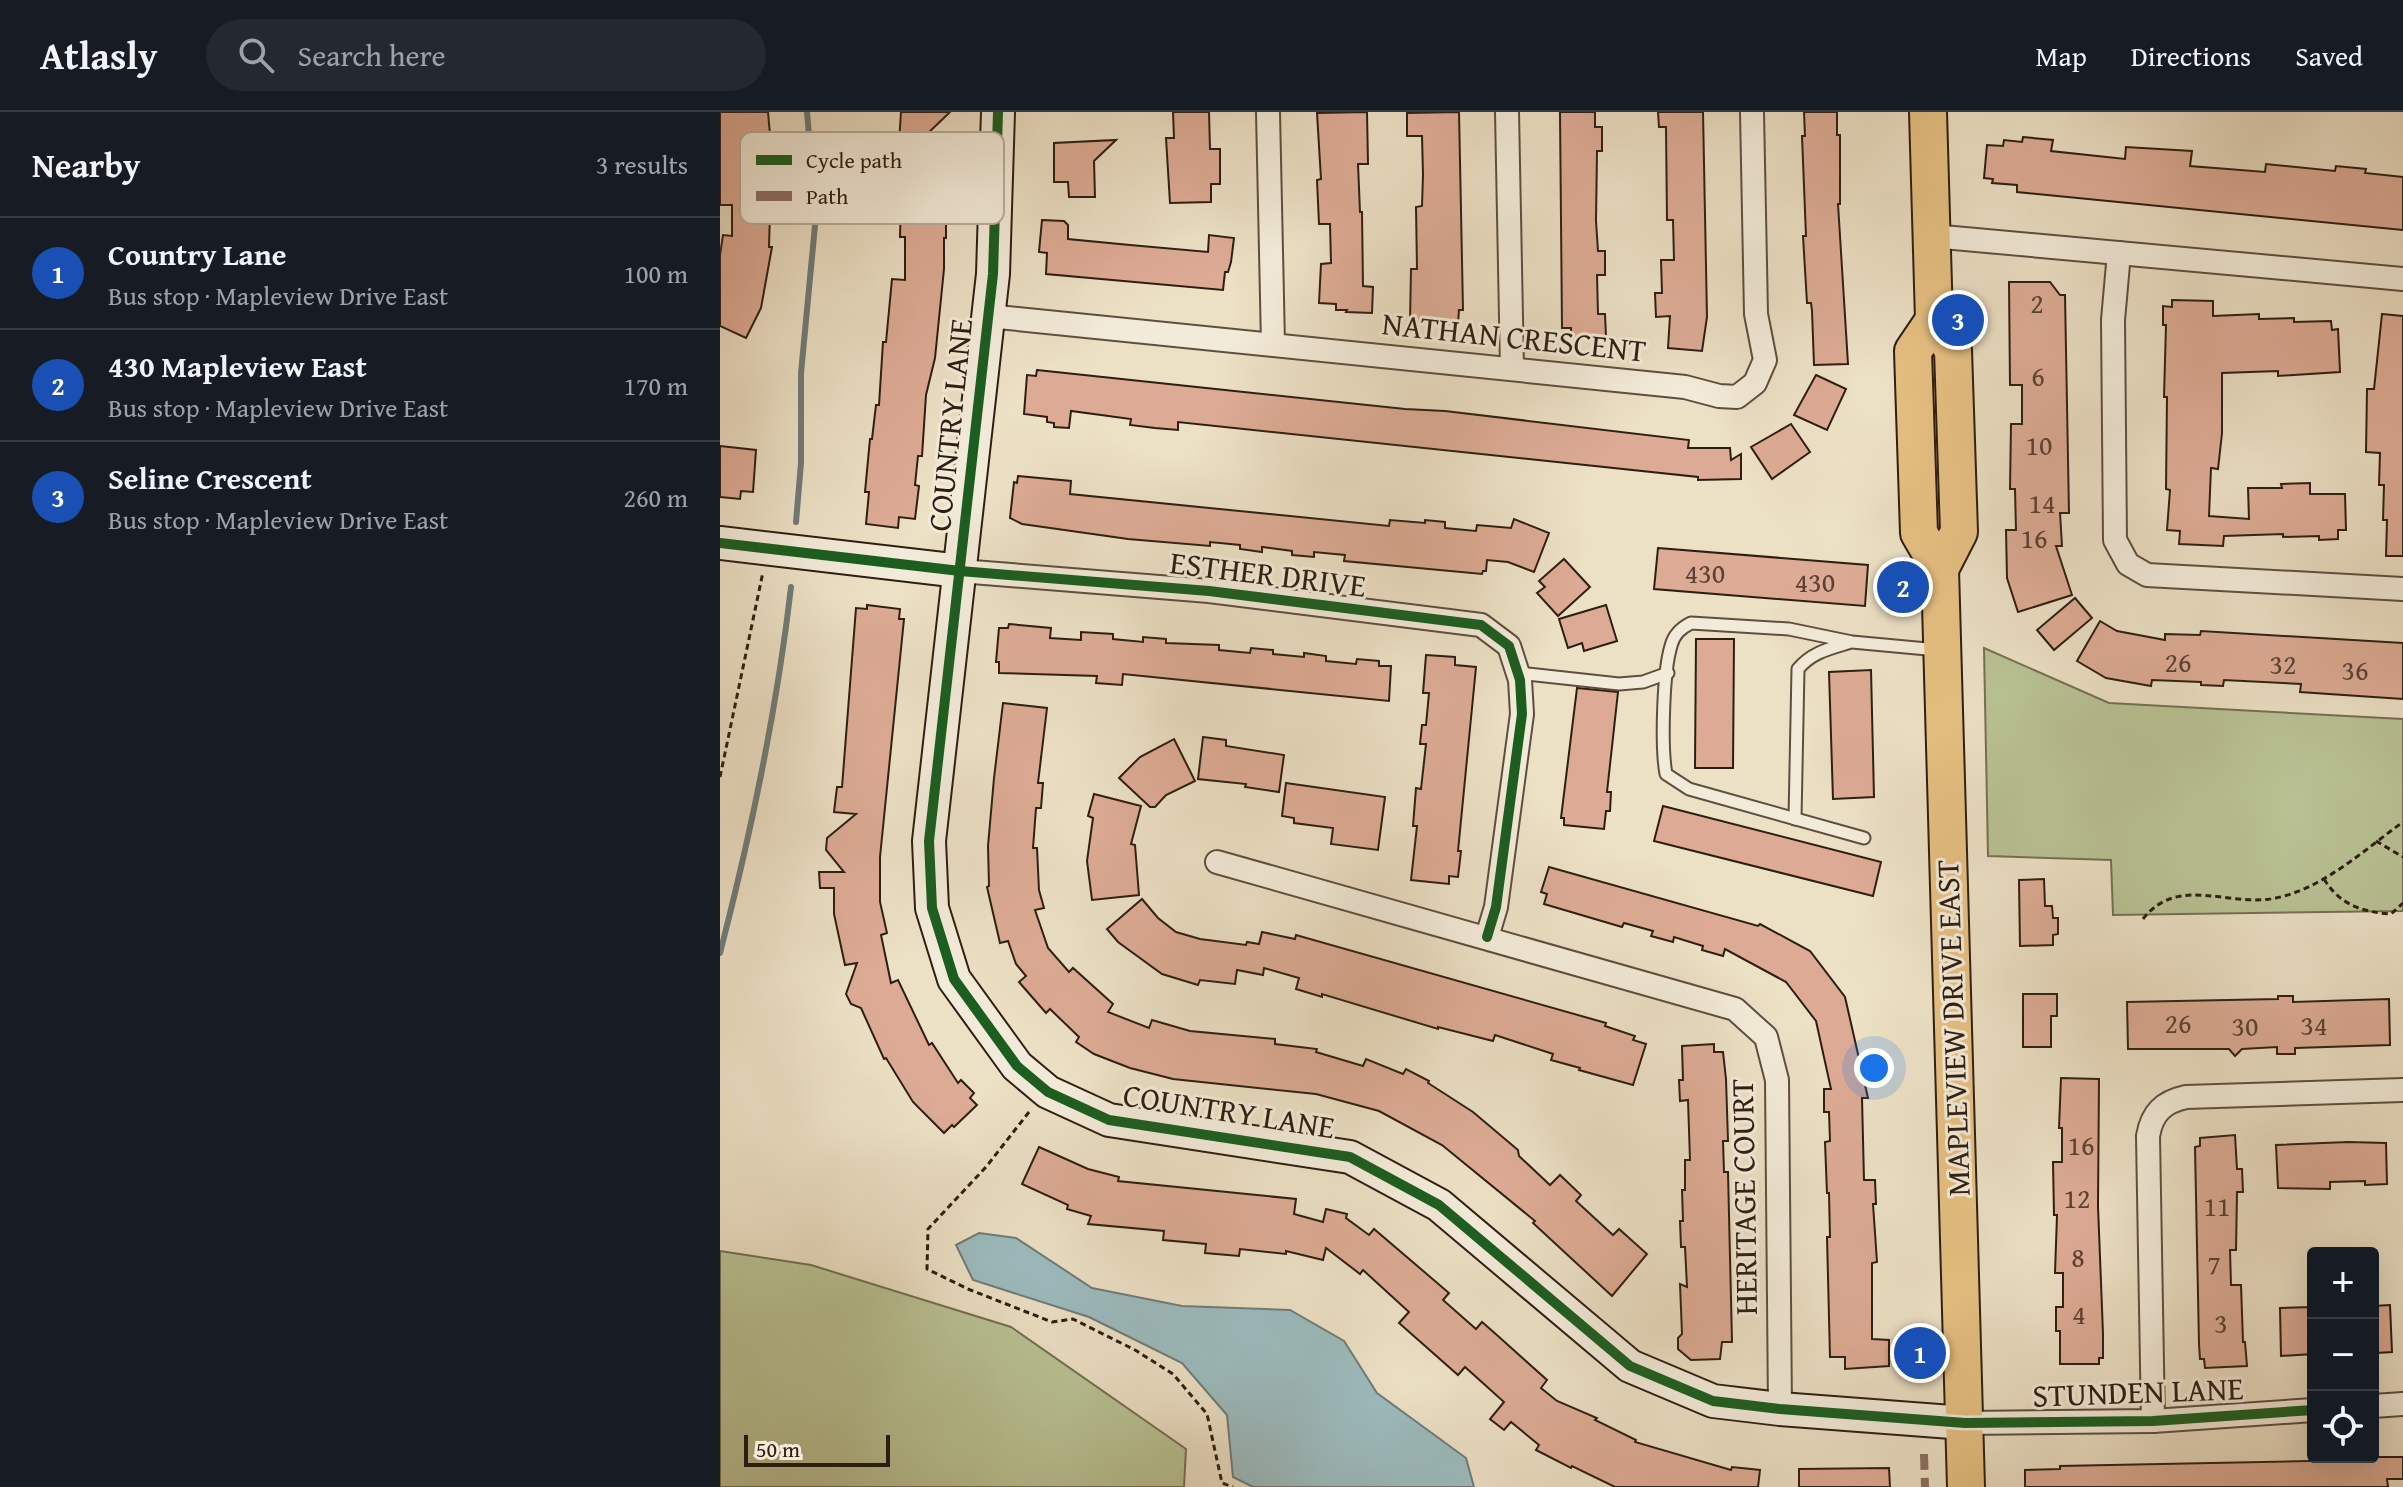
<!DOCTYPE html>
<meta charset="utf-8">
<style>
body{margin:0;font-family:"Gentium Book Plus",serif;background:#242831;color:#f1f3f6}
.controls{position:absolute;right:24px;bottom:24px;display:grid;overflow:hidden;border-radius:8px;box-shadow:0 8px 32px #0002}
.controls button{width:72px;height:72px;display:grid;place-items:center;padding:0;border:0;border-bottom:2px solid #363941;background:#171b24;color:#f1f3f6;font:40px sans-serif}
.scale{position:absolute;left:24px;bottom:20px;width:146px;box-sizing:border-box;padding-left:8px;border:4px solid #2e1e12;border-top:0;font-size:22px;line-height:28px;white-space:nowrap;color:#2e1e12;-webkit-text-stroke:6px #f3ebd9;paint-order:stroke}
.you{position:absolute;left:1154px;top:956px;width:28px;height:28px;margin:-20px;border:6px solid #fff;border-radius:50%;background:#1a73e8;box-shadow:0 0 0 12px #1a73e833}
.badge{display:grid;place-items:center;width:52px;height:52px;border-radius:50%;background:#8c9099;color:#fff;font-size:26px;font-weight:700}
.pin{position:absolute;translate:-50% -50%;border:4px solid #fff;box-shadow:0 2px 8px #0006}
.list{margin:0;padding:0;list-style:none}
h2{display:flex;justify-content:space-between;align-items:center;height:104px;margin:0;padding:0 32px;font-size:34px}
h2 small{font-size:26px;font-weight:400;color:#9ea1a6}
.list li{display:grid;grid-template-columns:52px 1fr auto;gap:24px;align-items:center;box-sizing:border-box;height:112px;padding:0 32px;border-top:2px solid #363941}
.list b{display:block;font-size:30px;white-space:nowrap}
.list p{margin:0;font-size:26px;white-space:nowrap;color:#9ea1a6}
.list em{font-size:26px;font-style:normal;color:#9ea1a6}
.icon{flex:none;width:44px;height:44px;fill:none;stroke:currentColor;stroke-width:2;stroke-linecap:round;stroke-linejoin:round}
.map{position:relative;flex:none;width:1683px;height:1375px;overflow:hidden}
header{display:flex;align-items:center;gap:48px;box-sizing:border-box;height:112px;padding:0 40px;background:#171b24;border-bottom:2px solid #363941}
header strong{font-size:38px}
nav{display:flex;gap:44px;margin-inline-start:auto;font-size:28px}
.search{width:560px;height:72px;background:#242831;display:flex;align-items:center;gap:20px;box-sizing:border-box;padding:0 28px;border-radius:44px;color:#9ea1a6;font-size:30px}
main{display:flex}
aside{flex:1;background:#171b24}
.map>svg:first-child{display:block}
.green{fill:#b9c294;stroke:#747053;stroke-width:2}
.water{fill:#9cbbbe;stroke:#707c79;stroke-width:2}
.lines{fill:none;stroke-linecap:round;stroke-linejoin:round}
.stream{stroke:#707c79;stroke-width:6}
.building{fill:#ddab95;stroke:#2e1e12;stroke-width:2}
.lane-casing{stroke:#5e4e3f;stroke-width:15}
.street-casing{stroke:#5e4e3f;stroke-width:26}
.secondary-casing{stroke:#2e1e12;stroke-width:36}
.primary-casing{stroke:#2e1e12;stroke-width:40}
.path{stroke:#2e1e12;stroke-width:3;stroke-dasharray:6 4;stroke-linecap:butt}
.lane{stroke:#f3ebd9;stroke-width:11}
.street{stroke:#f3ebd9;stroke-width:22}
.secondary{stroke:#f3ebd9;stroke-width:32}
.primary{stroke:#e6c082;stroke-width:36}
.quiet{stroke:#8d6e63;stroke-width:8;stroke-dasharray:16 8;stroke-linecap:butt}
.cycleway-casing{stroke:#f3ebd9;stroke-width:15}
.cycleway{stroke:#1b5e20;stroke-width:10}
.labels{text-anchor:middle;stroke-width:6;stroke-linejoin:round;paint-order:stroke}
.number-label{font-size:28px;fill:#5a4133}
.street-label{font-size:32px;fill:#2e1e12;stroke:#f3ebd9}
.key{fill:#f3ebd9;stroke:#b8ae9d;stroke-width:2}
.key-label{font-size:22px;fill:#2e1e12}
</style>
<header>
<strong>Atlasly</strong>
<div class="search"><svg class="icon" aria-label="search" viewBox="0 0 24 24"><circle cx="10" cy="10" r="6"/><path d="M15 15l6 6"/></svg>Search here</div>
<nav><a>Map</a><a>Directions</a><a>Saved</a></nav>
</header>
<main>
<aside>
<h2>Nearby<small>3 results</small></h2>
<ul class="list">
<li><span class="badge" style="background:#1a4fb4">1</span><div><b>Country Lane</b><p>Bus stop · Mapleview Drive East</p></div><em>100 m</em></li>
<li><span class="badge" style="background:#1a4fb4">2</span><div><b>430 Mapleview East</b><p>Bus stop · Mapleview Drive East</p></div><em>170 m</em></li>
<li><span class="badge" style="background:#1a4fb4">3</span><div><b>Seline Crescent</b><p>Bus stop · Mapleview Drive East</p></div><em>260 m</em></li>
</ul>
</aside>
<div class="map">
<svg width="1683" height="1375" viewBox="0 0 1683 1375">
<rect width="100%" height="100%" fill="#ece0c5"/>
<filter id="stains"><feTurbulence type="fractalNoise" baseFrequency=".0025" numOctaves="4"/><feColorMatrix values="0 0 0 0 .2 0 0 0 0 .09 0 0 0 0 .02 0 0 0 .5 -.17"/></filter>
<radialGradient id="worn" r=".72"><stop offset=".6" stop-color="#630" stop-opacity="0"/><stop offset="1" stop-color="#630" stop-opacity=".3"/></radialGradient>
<g class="green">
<path d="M1264,536L1389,591L1683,607V799L1393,803L1391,748L1268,744Z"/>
<path d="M0,1139L91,1153L291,1215L466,1337L464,1375H0Z"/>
</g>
<path class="water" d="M259,1121L296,1126L372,1176L462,1194L570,1198L624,1229L657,1281L746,1346L754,1375H533L513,1365L507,1303L462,1251L369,1205L253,1168L236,1133Z"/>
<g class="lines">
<g class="stream">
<path d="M76,410L81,351V261L96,103L87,0"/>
<path d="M0,841C31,721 57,598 71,475"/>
</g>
</g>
<g class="building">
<path d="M0,0H48L53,56H50L52,98L50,101L49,135H52L41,196L26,226L0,214V143L3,123L12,124V93H0Z"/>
<path d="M181,0H230L202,27L229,29L227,71H215L214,110L226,109V126H224V157L215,246L206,283L202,344H198L195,373L199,374L195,407L179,405L178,416L146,412L149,380H145L150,327H152L156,293H159L163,230H166L172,167L185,168V125H180L182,46H178Z"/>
<path d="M453,0H489L490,37H500V72H491V90L450,91L446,26H454Z"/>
<path d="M647,0L648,52H638L640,100H642L643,174L653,175L652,201L626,200L627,198H616V192L599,191L601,152L611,151L610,112H599L597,68L601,67L597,1Z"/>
<path d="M739,0L743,198H739L738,212L690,210L691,157H697L696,95L702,94L703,63L702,24H687V1Z"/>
<path d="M840,0H875V15H882V39H877L876,109L878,139H885V163H877L878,202H885L886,225L851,226V216H842Z"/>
<path d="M938,0H983L987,205L982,239L948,236L950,204L936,205L935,181H942L941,148H954L953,108H947L946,15H939Z"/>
<path d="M1084,0H1117V23H1120V92H1118L1128,252L1094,253L1092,199L1091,191H1087L1083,124H1086L1082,24H1085Z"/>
<path d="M1303,25L1333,28L1331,39L1405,47L1406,35L1472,39L1470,54L1545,60L1546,52L1615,59L1616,54L1646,57L1645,61L1683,65V118L1297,80V73L1272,71L1273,67L1264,66L1267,33L1283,34L1284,28L1302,30Z"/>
<path d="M396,28L374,49L375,85H349L348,70H334V31Z"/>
<path d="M322,108L344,109L348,113V127L410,133L488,140L489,123L514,126L511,150L508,160H505L503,178L326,162L327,141L319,140Z"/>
<path d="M1289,170H1330L1340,183H1345L1349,401H1340L1342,434H1336L1352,483L1298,500L1287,466L1286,418H1296L1295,377H1290L1291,312H1302V273H1290Z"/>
<path d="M1452,188L1493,189V204L1539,202V207L1574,206V210L1611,209L1612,218L1618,217L1620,260L1558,264V259L1502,261V321L1498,357L1491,356L1489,404L1529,407L1528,376H1562L1561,372L1590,371V382H1625L1626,418H1618V427L1599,428V424L1563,425V422L1504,424L1503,434L1459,432L1460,419L1447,418L1450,378L1446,377L1447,285H1444L1446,213H1443V194L1452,195Z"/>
<path d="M1662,202L1683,204V444H1666L1667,408H1663L1664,373H1659L1660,341L1646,340L1647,277H1654Z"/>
<path d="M317,258L685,297L725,299L969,328L968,336H1010L1011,348L1021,342V367L978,368V365L458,310V318L435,316L410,313L411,307L351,299L349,316L334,315V311L327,310V305L304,302L307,263L316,264Z"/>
<path d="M1096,263L1126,277L1107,318L1074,303Z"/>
<path d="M1071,312L1090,340L1052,367L1031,335Z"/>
<path d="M0,334L36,338L33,380L21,379L20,387L0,385Z"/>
<path d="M298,364L351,369L350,382L669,414L670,408L705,411V408L725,410V416L756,419L757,413L791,416L794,407L829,421L814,460L788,450L767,448L766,459H763L762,462L624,449L625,443L594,440V445L572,443V439L542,435V440L520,437V433L490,430V434L408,427L302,412L290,406L294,370L297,371Z"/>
<path d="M938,436L1148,453L1145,494L934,477Z"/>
<path d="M844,447L870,475L838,504L817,481L825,475L819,469Z"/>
<path d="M1355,486L1372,506L1334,538L1317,518Z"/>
<path d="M147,493L180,497L179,507H184L160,745V790L167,821L161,823L171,871L178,868L209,933L212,931L238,971L241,968L254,981L250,986L257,993L234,1015L232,1013L224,1021L193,990L166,946L164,947L141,896L131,892L126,882L137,851L125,853L114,802V776H100L99,760H124L106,738L107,726L136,702L114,700L117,675H122L136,496L147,497Z"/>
<path d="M886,493L897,529L864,539L862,531L848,536L839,507Z"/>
<path d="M1380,509L1397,519L1445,528V522L1480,523L1481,519L1683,531V587L1580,580L1581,572L1504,568L1503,574L1481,573V570L1432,568L1431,574L1386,566L1357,549Z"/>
<path d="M289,512L331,516L330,526L361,528V520L393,522V527L423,530V525L446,527V531L499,533V538L530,541L531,536L553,538V542L584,545V541L606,544V549L636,552L637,547L659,549V554H671L669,589L403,562L402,573L376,571L377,564L279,561V550H276L279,516H288Z"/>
<path d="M976,527H1014L1013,656H975Z"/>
<path d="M706,543L735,545V553L756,555L738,739H741L738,765L729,764V772L691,768L697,714H693L696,676L701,677L706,632H700L702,613H706L709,581H703Z"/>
<path d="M1151,558L1154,685L1113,687L1109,560Z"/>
<path d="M857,576L898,580L887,680H891L890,699H886L884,717L844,713V706H841Z"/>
<path d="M283,591L327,596L318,671H323L321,696H316L313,736H317L319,778L324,796L315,798L328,836L349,860L353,856L393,892L388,900L429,916L432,908L470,919L555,927V932L597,937L596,940L643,954L646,947L683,962L686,957L709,969L708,971L753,1000L798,1038L799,1044L830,1073L840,1063L861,1083L856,1089L893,1123L899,1117L927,1142L892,1184L813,1111L815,1109L722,1033L659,999L596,982L453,967L410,956L374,942L356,930L359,925L330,897L326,901L299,870L306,864L296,852L288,829L280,831L267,775L269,774L268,734L274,666Z"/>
<path d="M483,625L506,628V634L564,643L559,680L525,675L526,672L478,667Z"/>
<path d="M454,627L475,669L446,683L435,695H430L399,666L420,645Z"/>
<path d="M566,671L665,685L658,738L611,732L613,716L574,711V706L562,704Z"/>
<path d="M374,682L421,694L411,732L415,733L419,783L372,788L367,749L373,706L368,704Z"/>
<path d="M943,694L1161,750L1153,784L934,729Z"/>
<path d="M829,755L1038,814L1040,812L1090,839L1125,885L1148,986H1142L1144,1068H1155L1156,1092H1153L1157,1150L1152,1151V1227L1169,1228V1254L1125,1257V1245H1110L1107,1125H1110L1109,1081H1107L1105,1030L1110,1029L1109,1000H1104V977H1111L1096,909L1066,870L1005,837L1003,844L982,838L983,834L954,825L953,830L931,824L933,819L904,811L902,815L824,792L827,782L821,780Z"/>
<path d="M1324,767L1325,794H1332L1333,806H1338V822L1333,823V833L1300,834L1299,768Z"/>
<path d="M422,787L438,806L456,820L480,827L526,833L527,830L539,832L542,820L575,827L576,823L886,911L885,914L915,924L913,928L926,932L913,973L859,958L860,956L831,948L833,942L775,923L773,929L718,915V917L602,882V885L576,877L579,866L544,856L543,863L517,858L515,872L480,868L478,873L442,862L398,830L387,817Z"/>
<path d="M1303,882H1337V904H1331V935H1303Z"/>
<path d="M1558,884H1573V890L1669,887L1670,933L1575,936V942H1557V935L1522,937L1515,944L1509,937H1408L1407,890L1558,887Z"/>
<path d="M994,932V940H1003L1006,967L1008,1029H1003L1004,1060H1008L1012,1230H1002L1000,1247L971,1248L958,1237V1226L962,1222L960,1172L967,1175L965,1135H961L960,1109H963L962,1078H965V1048H970L968,988L960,989L959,968H963L962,934Z"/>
<path d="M1341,966L1379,967L1378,1094L1383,1222V1246H1379V1252H1340V1219H1336V1195H1343V1161H1335L1337,1103H1334L1333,1050H1342V1016H1339Z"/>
<path d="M1515,1023L1517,1057H1522L1523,1080H1517L1516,1138H1510L1511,1173H1521L1523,1230H1525L1527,1254L1485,1256L1484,1247H1480L1479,1232L1475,1035L1480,1034V1026Z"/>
<path d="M1628,1030L1666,1031L1667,1072L1645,1073V1069L1610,1070V1077L1558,1076L1556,1033Z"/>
<path d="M319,1035L368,1057L399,1065L398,1069L576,1087L574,1102L603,1110L606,1097L627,1102L626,1106L649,1123L654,1117L729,1181L723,1188L756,1217L762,1210L778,1224L827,1268L821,1276L837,1289L877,1306L875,1308L916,1328L915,1330L1011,1358L1012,1355L1040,1358L1038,1375H895L852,1354L851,1356L816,1338L819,1333L791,1310L784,1318L770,1307L784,1290L745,1255L738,1263L679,1211L689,1200L643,1158L640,1162L606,1136L603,1148L566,1139V1142L520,1137L519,1144L485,1141L486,1132L443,1128L444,1119L368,1112L371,1104L347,1097L348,1093L302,1072Z"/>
<path d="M1670,1193L1672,1240L1656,1241V1237H1653V1194Z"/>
<path d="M1593,1195V1242L1561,1244L1560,1196Z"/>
<path d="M1643,1345H1683V1367H1667L1668,1375H1305V1358L1340,1357V1354L1588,1349L1643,1347Z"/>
<path d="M1169,1356L1170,1375H1079V1357Z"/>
</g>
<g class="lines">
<g class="lane-casing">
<g id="lane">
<path d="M798,561L899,572L923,570L948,561"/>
<path d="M1075,707L1078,557C1091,541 1108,537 1128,531"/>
<path d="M1144,726L969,677L946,662C941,635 943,560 951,534C954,522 961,516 971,511L1069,517L1132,530L1218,538"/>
</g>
</g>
<g class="street-casing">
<g id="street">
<path d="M548,0L553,232"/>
<path d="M787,0L792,257"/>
<path d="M1212,124L1683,167"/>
<path d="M1399,141L1393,208L1395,428L1408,452L1427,463L1683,477"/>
<path d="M268,204L965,275L999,284L1017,285L1035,271L1045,248L1036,202L1032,0"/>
<path d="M240,459L489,479L761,513L789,534L800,568L802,602L776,795L767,825"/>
<path d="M497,750L1015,897L1046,925L1057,968L1060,1297"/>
<path d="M1653,1294L1683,1292"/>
<path d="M1433,1309L1428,1024C1432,1001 1443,990 1466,985L1683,978"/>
<path d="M1245,1311L1433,1309L1593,1298"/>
</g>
</g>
<g class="secondary-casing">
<g id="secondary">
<path d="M278,0L273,162L209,729L212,796L234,867L297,954L328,980L389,1008L630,1045L719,1093L910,1254L993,1289L1060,1297L1245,1311"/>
<path d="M0,431L240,459"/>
</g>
</g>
<g class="primary-casing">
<g id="primary">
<path d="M1208,0L1214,208L1233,238L1239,420L1220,457L1246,1375"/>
<path d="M1214,208L1193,239L1199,421L1220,457"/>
</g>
</g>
<g class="path">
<path d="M0,665L43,460"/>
<path d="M1656,729L1683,745"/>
<path d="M1604,767C1620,793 1642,800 1671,802L1683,791"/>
<path d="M1423,807C1458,762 1509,796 1556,786C1604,776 1644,738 1683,710"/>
<path d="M309,1000L266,1055L208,1117L207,1157L248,1177L332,1210L353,1207L415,1238L453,1262L487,1302L502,1371L513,1375"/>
</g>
<use href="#lane" class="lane"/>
<use href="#street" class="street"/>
<use href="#secondary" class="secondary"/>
<use href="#primary" class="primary"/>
<path class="quiet" d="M1204,1342L1205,1375"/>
<g class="cycleway-casing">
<g id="cycleway">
<path d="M278,0L273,162L209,729L212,796L234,867L297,954L328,980L389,1008L630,1045L719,1093L910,1254L993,1289L1060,1297L1245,1311L1433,1309L1593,1298"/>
<path d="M0,431L240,459L489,479L761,513L789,534L800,568L802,602L776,795L767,825"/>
</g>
</g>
<use href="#cycleway" class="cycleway"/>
</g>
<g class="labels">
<g class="number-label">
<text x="1317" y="201">2</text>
<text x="1318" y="274">6</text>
<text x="1319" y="343">10</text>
<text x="1322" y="401">14</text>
<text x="1314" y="436">16</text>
<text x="985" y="471">430</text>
<text x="1095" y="480">430</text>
<text x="1458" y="560">26</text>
<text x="1563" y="562">32</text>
<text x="1635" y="568">36</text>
<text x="1458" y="921">26</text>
<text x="1594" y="923">34</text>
<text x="1525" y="924">30</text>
<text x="1361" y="1043">16</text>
<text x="1357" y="1096">12</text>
<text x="1497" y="1104">11</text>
<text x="1358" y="1155">8</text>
<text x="1494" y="1162">7</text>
<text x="1359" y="1212">4</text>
<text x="1501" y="1221">3</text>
</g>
<g class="street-label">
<text transform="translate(794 225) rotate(6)" y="11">NATHAN CRESCENT</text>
<text transform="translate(230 313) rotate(-84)" y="11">COUNTRY LANE</text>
<text transform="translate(548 462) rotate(7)" y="11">ESTHER DRIVE</text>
<text transform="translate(1233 916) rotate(-92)" y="11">MAPLEVIEW DRIVE EAST</text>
<text transform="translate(509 999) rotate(9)" y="11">COUNTRY LANE</text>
<text transform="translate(1024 1085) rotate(-91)" y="11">HERITAGE COURT</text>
<text transform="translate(1418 1280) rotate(-2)" y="11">STUNDEN LANE</text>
</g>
</g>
<rect x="20" y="20" width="264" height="92" rx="12" class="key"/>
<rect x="36" y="43" width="36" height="10" fill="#1b5e20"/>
<rect x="36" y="79" width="36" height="10" fill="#8d6e63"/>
<g class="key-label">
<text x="86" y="56">Cycle path</text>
<text x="86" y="92">Path</text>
</g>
<rect width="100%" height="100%" filter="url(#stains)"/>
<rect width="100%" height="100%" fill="url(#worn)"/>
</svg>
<div class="controls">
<button>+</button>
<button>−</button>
<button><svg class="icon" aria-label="locate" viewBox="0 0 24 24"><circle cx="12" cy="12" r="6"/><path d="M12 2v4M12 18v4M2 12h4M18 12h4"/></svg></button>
</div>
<div class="scale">50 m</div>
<div class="you"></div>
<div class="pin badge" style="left:1200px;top:1241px;background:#1a4fb4">1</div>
<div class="pin badge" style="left:1183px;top:475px;background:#1a4fb4">2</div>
<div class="pin badge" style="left:1238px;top:208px;background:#1a4fb4">3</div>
</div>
</main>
